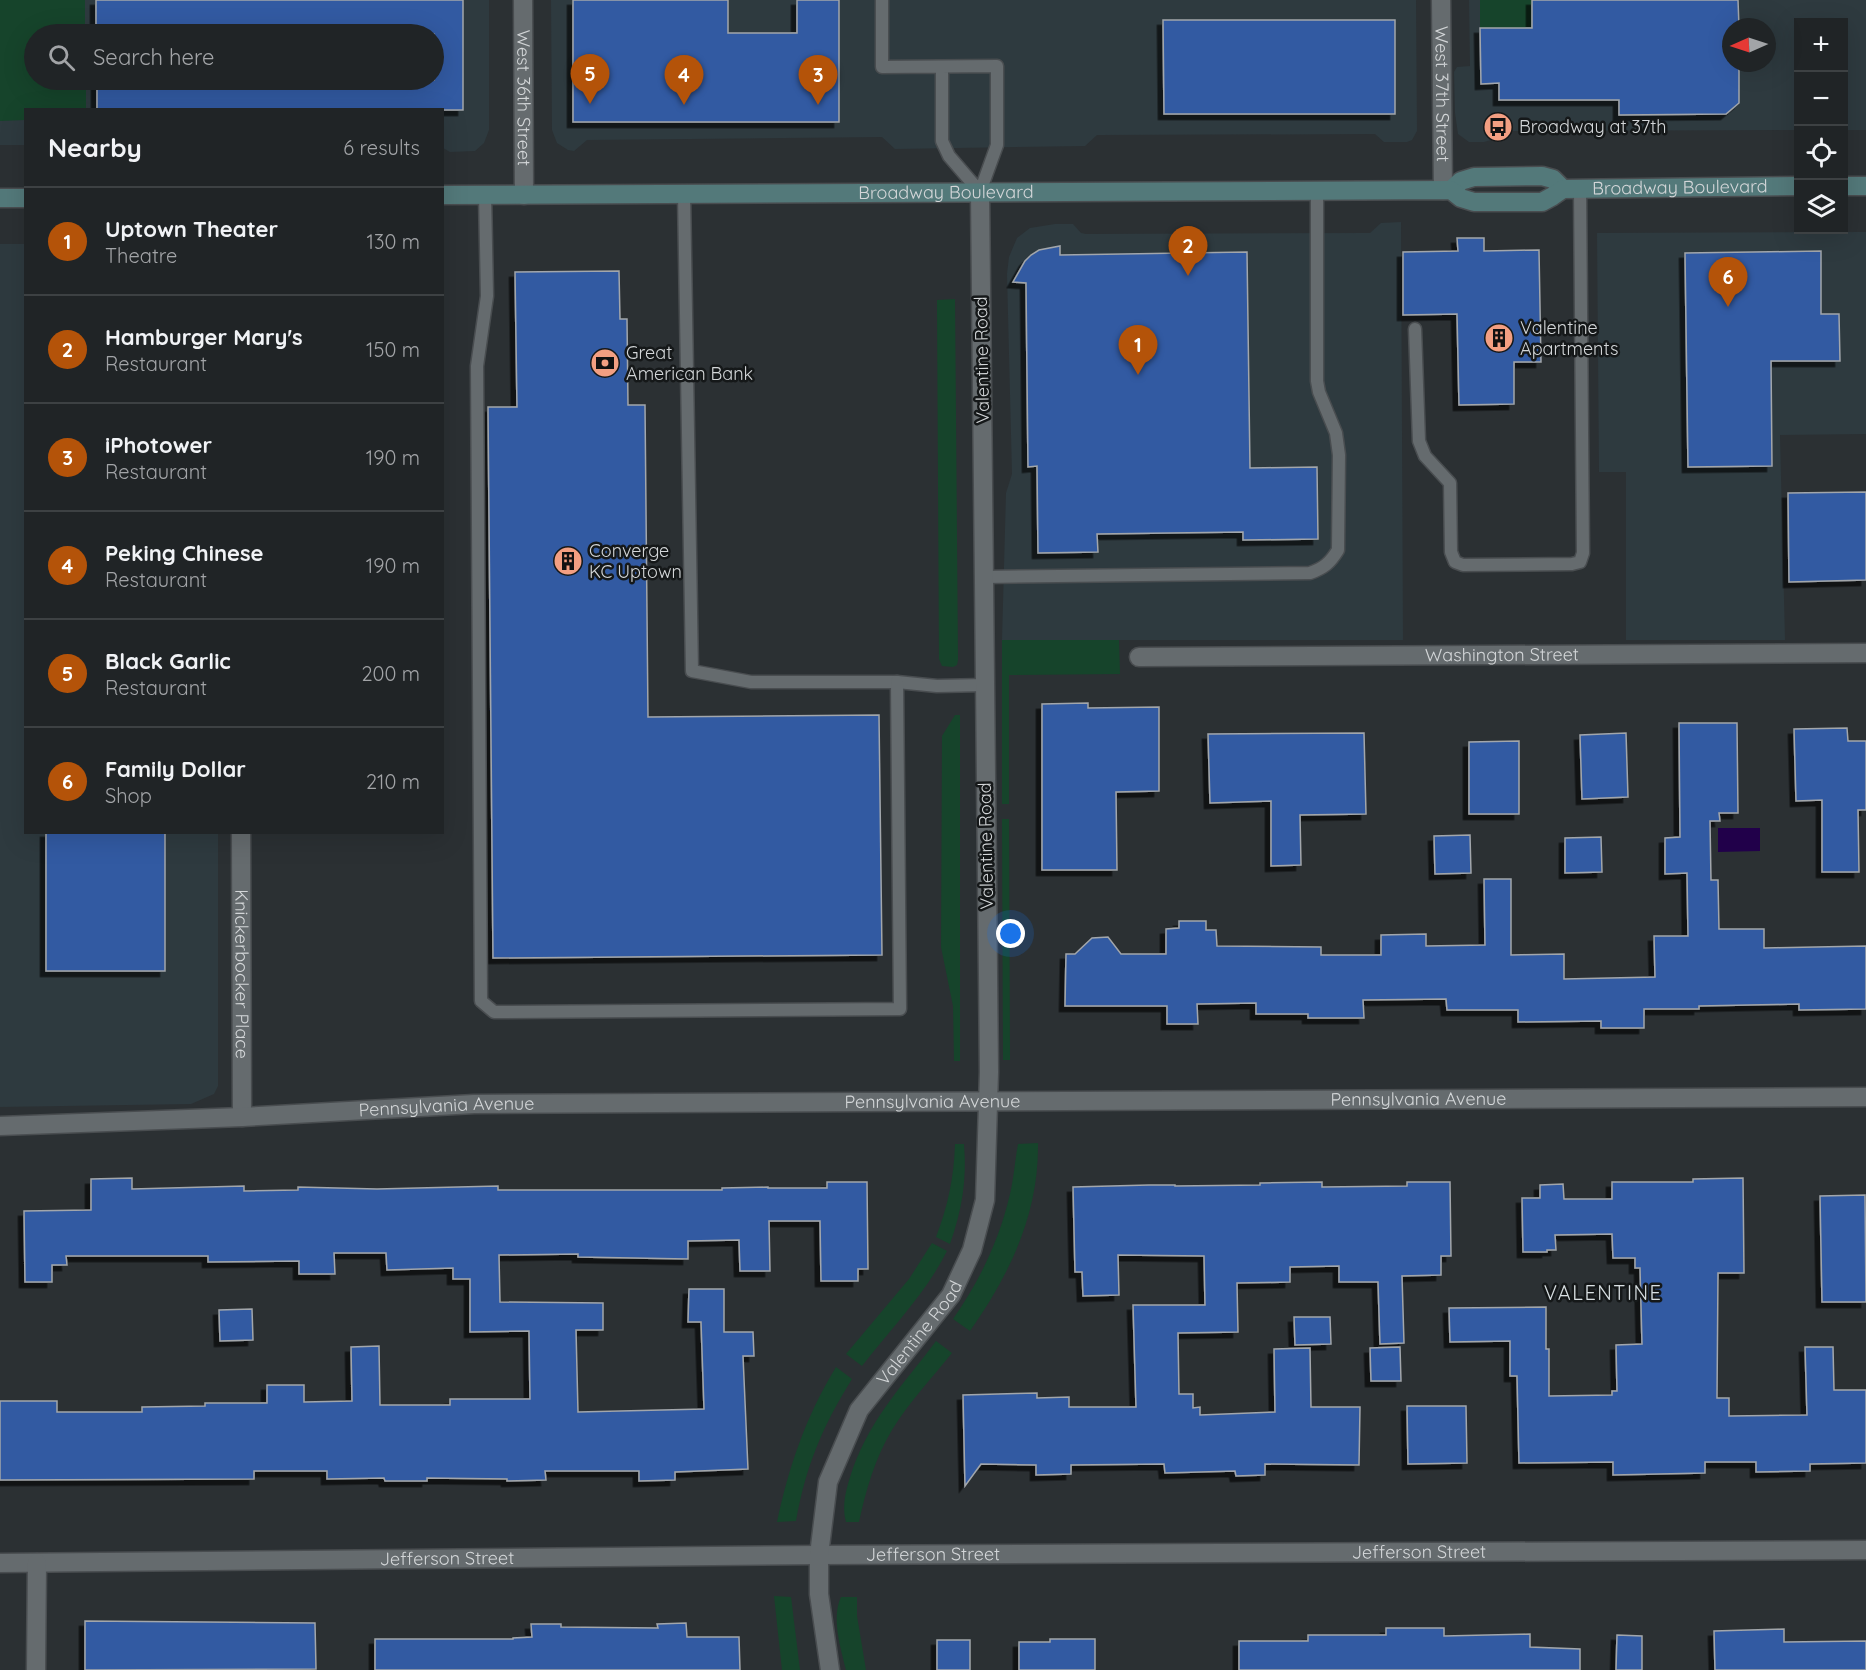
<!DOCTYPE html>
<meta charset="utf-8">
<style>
body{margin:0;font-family:Quicksand,sans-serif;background:#2d3032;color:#f1f3f6}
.controls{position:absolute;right:18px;top:18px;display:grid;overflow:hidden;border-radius:0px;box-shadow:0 6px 24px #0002}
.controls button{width:54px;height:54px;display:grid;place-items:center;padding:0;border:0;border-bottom:2px solid #3d4143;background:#202426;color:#f1f3f6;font:30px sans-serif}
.compass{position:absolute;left:1722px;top:18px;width:54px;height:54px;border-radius:50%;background:#202426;box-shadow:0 6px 24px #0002;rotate:267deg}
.you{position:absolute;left:1011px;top:934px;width:21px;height:21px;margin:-15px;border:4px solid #fff;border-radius:50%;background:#1a73e8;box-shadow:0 0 0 9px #1a73e833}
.badge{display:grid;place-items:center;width:39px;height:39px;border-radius:50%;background:#b45309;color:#fff;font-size:20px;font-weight:700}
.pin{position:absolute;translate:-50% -50px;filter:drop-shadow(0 2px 3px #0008)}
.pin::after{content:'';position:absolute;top:32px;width:21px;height:18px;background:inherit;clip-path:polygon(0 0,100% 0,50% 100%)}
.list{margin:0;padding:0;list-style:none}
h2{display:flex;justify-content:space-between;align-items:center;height:78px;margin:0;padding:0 24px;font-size:26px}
h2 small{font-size:20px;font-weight:400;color:#a2a4a7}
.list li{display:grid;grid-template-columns:39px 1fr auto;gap:18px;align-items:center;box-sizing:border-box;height:108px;padding:0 24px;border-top:2px solid #3d4143}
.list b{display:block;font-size:22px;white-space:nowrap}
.list p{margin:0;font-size:20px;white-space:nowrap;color:#a2a4a7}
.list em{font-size:20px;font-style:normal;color:#a2a4a7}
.icon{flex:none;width:33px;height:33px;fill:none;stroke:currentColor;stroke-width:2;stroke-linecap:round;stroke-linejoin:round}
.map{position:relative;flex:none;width:1866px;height:1670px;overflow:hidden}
.search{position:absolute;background:#202426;box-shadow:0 6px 24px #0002;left:24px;top:24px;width:420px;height:66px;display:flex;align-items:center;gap:15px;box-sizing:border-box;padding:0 21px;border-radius:33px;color:#a2a4a7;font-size:22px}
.panel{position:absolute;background:#202426;box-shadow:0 6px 24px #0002;left:24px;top:108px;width:420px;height:726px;border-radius:0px}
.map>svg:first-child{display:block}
.built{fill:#2e3a3f;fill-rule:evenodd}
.green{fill:#16442b}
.water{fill:#21004a}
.building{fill:#315aa2;stroke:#a2a6ab;stroke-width:1.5;filter:url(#shadow)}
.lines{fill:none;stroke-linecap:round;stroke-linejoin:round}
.service-casing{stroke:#494d50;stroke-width:15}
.minor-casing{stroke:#494d50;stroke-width:21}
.secondary-casing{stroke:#494d50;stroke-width:21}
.service{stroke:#656b6e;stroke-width:12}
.minor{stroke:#656b6e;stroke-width:18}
.secondary{stroke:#53797a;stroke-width:18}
.labels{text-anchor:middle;stroke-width:5;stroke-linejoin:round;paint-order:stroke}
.street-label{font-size:18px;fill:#d3d6d8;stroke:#151819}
.poi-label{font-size:18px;fill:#d3d6d8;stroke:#151819;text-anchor:start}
.neighbourhood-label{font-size:20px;letter-spacing:1.5px;fill:#d9e0e3;stroke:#151819}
</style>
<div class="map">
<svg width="1866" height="1670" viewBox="0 0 1866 1670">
<defs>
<filter id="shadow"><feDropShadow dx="-5.5" dy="5.5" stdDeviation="0" flood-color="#0009"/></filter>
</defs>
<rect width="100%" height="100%" fill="#2b3033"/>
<g class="built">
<path d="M0,0H489V130L484,143L475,151L450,152L443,148L442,110H26L25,145H0ZM34,34H434V80H34Z"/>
<path d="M551,0H1416L1417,131L1412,140L1407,142H1384L1375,134L1097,135L1085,146L895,149L882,137L587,140L574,151L568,150L557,143L552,130Z"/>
<path d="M1469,0H1866V130H1844V22H1798V130L1506,131L1498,138L1484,142H1469L1458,134L1455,113L1454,72L1457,67L1470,66ZM1731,27H1767V63H1731Z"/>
<path d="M1401,222L1403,640H1002L1006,493L1012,474L1007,274L1009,257L1017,238L1030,228L1055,224H1073L1081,233L1086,234L1370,233L1381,223Z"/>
<path d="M1866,232V434L1780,435L1785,640H1626V472H1599L1597,233Z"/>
<path d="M0,244H26V832L218,833V1086L214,1094L191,1104L0,1107Z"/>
</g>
<g class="green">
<path d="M0,0H85V34H34V80H86V109L26,110L25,120L0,121Z"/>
<rect x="1480" y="0" width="52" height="28"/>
<path d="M955,299L958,660L957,665L953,667L942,666L939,659L937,300Z"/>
<path d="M1002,640H1119L1120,674L1009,675V804H1002Z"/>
<path d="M955,715H960V1061H954L953,1006L941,947L942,736Z"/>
<path d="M1002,819H1009L1010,1060H1003Z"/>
<path d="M1038,1143C1039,1214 1010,1274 970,1331L953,1319C980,1280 999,1241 1010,1194C1014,1177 1015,1160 1018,1144Z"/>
<path d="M955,1144H964C967,1180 962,1210 950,1244L936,1237C948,1206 954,1177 955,1144Z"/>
<path d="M932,1243L947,1251C926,1293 891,1329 862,1366L846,1354L909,1279Z"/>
<path d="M936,1341L952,1353C932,1378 909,1402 892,1430C875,1458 866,1490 859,1522H846C841,1504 847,1486 853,1468C872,1416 904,1384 936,1341Z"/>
<path d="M836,1367L852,1379C822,1427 806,1466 796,1521L777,1522C789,1466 806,1416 836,1367Z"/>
<path d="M774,1596L791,1597L800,1670H782Z"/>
<path d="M841,1597H857V1616L866,1670H846C841,1649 831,1618 841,1597Z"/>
</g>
<path class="water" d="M1718,828H1760V851L1718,852Z"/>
<g class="building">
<path d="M96,0H463V110H97V80H434V34H96Z"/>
<path d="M573,0H728V33H797V0H839V122H573Z"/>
<path d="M1532,0H1738L1739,27H1731V63H1739V103L1726,114L1619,115V100H1499V83L1481,84L1480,28H1532Z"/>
<path d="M1163,20H1395V114H1164Z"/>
<path d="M1457,238H1484V251L1539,250L1541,362H1514V404L1459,405L1457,314L1403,315V252L1458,251Z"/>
<path d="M1060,246V255L1247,252L1250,468L1317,467L1318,539L1243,540V532L1097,534L1098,552L1038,553L1037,466L1028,467L1026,283L1013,282L1025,261L1031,255L1039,250Z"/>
<path d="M1821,251V314H1839L1840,361H1771L1772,466L1688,467L1685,253Z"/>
<path d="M619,271L620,319H627L628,405H645L648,717L879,715L882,955L493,958L488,407H517L515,272Z"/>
<path d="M1866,492V580L1789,582L1788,493Z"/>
<path d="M1088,703V708L1159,707V791L1116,792L1117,870H1042V704Z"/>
<path d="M1679,723H1737L1738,813H1719L1720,821H1710L1711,880H1718L1719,929H1764V948L1866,946V1009L1799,1010V1004L1699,1006V1009H1644V1028H1601V1021L1518,1022V1010H1447L1446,999L1363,1000L1364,1018H1308V1014H1256V1003L1197,1004L1198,1024H1167V1006H1065L1066,954H1075L1092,938L1108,937L1121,954H1166V929L1179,928V921H1206V930H1216L1217,946L1321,947V955H1381V935L1426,934V946L1485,945L1484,879H1511V955L1564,954V979L1655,977L1654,936H1688L1687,873L1665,874V838L1680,837Z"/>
<path d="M1847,728L1848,741H1866V810H1858L1859,872H1822V800L1796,801L1794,729Z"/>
<path d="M1364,733L1366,814L1300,815L1301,865L1271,866V801L1210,803L1208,734Z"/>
<path d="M1626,733L1628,797L1582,799L1580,735Z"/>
<path d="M1519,741V814H1469V742Z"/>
<rect x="46" y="832" width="119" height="139"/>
<path d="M1470,835L1471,873L1435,874L1434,836Z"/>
<path d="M1601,837L1602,872L1565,873V838Z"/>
<path d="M132,1178V1189L244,1186V1191L298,1190V1187L377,1189L498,1186V1190H722V1188L768,1187V1188H827V1182H867L868,1269H858V1281H821L820,1221H769L770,1271H740L739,1240L688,1241V1259L578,1257V1254L499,1255L500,1302L603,1303V1330H576L578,1412L704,1409L701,1322H688L689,1289H724V1332H753L754,1356H743L748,1469L675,1472V1480L639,1481V1471H545L546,1480L507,1481V1479L427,1478V1481H385L384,1478L327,1479V1471H254V1479L0,1480V1401H57V1412H142V1407L205,1406V1403H267V1385H304V1402L352,1401L351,1347L379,1346L380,1405H450V1399H530L529,1331L470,1332V1279H453V1268L387,1270L386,1253H334L335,1274H299V1261L208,1262V1256H66L67,1265H52V1282H25L24,1211L91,1210V1179Z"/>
<path d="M1743,1178L1744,1273H1718L1717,1398H1729V1416L1807,1415L1805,1347H1833L1834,1390H1866V1463L1810,1464V1471L1756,1472V1462H1705V1473L1613,1475V1462L1519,1463L1517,1376H1510V1341L1450,1342L1449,1308L1546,1307V1349H1549V1396L1612,1395V1391H1617L1616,1345L1642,1344L1640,1268H1635V1258H1613L1612,1234L1555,1235L1556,1250H1547V1252H1523L1522,1198H1540V1185L1563,1184L1564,1199H1612V1182H1693V1179Z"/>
<path d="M1322,1182V1187L1407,1186V1182H1450L1451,1256H1441V1275L1402,1276L1404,1343L1380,1344L1378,1282H1339V1266L1290,1267V1282L1237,1283L1238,1332L1178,1333L1179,1394H1193V1408L1200,1407V1415L1275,1412L1274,1349L1310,1348L1311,1407H1360L1359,1465L1265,1464V1475L1236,1476L1235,1471L1165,1473L1164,1464L1071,1465V1474L1036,1475V1465L981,1464L965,1486L963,1395L1037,1393V1398L1069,1397V1407H1136L1133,1305H1205L1204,1256L1118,1255L1119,1295L1083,1296L1082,1272H1075L1073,1187L1149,1185H1175V1186L1260,1185V1183Z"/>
<path d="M1865,1195L1866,1302H1822L1820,1196Z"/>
<path d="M252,1309L253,1340L220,1341L219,1310Z"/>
<path d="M1294,1317H1330L1331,1344L1295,1345Z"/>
<path d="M1400,1347L1401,1381H1371L1370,1348Z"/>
<path d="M1407,1406H1466L1467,1463L1408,1464Z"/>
<path d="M85,1621L315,1623L316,1669L85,1670Z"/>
<path d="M686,1623L687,1637H739L740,1670H375V1639H513V1638L532,1637L531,1624H561V1627L658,1628L657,1624Z"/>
<path d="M1386,1628H1444V1636L1530,1634V1647L1580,1649V1670H1239V1641H1308V1635H1386Z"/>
<path d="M1784,1629V1642L1866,1641V1670H1715L1714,1631Z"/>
<path d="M1617,1635L1642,1636V1670H1616Z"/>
<path d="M1050,1639H1095V1670H1019V1642H1050Z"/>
<rect x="937" y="1640" width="33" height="30"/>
</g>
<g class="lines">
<g class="service-casing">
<g id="service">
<path d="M882,0V67L997,66V145L980,192L949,156L942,141V67"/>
<path d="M684,194L692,671L751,682H897L937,686L985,685"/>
<path d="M485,195L487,296L477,366L481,1001L494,1012L900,1009L897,682"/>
<path d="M1415,329L1419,441L1425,456L1450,483L1451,552L1455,562L1463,565L1572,564L1580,562L1583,553L1580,189"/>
<path d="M983,577L1310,573C1324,568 1330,563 1338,550L1339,455L1336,433L1319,392L1317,381V191"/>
</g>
</g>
<g class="minor-casing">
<g id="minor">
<path id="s1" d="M523,0L524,195"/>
<path id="s2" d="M1441,0L1443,190"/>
<path id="s3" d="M1139,657L1866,653"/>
<path id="s4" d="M241,832L242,1117"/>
<path id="s5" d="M0,1126L242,1117L474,1104L1866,1097"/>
<path id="s6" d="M0,1563L819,1555L1866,1550"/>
<path d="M36,1670L37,1563"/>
<path id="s7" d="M830,1670L819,1594V1555L828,1482L859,1410L951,1295L972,1250L985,1200L989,1072L980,192"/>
</g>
</g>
<g class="secondary-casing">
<g id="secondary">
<path d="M1844,186H1866"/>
<path d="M1451,190L1461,181L1474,177L1542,176L1553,179L1563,189"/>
<path id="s8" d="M442,195L1451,190L1461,198L1474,202H1542L1553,196L1563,189L1798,186"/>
<path d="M0,198H26"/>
</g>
</g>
<use href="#service" class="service"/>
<use href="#minor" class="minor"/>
<use href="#secondary" class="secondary"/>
</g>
<defs>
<g id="bus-disc" transform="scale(1.5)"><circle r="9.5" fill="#f39f82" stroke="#151819"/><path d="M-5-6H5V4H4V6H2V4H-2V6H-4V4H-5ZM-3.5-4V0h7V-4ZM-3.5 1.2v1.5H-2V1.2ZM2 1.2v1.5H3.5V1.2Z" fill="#111"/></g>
<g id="building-disc" transform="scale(1.5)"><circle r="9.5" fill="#f39f82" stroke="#151819"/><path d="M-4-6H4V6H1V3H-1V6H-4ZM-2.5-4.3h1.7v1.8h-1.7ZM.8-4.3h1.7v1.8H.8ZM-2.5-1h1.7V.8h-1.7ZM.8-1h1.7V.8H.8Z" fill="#111"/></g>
<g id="bank-disc" transform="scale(1.5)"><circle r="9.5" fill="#f39f82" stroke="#151819"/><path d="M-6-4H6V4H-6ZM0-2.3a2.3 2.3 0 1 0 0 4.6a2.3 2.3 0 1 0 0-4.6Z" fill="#111"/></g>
</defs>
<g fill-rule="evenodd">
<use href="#bus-disc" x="1498" y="127"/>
<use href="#building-disc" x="1499" y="338"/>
<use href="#bank-disc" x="605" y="363"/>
<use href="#building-disc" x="568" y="561"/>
</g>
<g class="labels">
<g class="street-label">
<text dy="6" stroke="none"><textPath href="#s2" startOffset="94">West 37th Street</textPath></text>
<text dy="6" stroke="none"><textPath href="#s1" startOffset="98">West 36th Street</textPath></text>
<text dy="6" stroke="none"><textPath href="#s8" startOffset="1245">Broadway Boulevard</textPath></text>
<text dy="6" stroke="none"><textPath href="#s8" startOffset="504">Broadway Boulevard</textPath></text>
<text transform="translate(982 360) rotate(-91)" y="6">Valentine Road</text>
<text dy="6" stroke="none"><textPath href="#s3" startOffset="363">Washington Street</textPath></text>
<text transform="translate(986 846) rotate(-91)" y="6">Valentine Road</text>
<text dy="6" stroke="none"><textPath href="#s4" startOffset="142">Knickerbocker Place</textPath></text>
<text dy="6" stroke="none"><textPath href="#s5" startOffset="1419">Pennsylvania Avenue</textPath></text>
<text dy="6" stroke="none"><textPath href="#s5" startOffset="933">Pennsylvania Avenue</textPath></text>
<text dy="6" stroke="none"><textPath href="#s5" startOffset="447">Pennsylvania Avenue</textPath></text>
<text dy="6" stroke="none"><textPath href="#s7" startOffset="366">Valentine Road</textPath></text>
<text dy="6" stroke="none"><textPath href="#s6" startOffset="1419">Jefferson Street</textPath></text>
<text dy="6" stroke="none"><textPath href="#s6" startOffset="933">Jefferson Street</textPath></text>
<text dy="6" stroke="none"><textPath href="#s6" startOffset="447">Jefferson Street</textPath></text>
</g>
<g class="poi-label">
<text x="1519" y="133">Broadway at 37th</text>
<text x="1520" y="334">Valentine<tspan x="1520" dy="21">Apartments</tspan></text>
<text x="626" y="359">Great<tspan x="626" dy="21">American Bank</tspan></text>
<text x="589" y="557">Converge<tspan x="589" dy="21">KC Uptown</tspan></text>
</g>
<g class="neighbourhood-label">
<text x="1603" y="1300">VALENTINE</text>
</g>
</g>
</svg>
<div class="controls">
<button>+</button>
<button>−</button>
<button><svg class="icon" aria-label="locate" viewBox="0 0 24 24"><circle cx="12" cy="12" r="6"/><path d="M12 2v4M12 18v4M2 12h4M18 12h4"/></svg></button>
<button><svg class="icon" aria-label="layers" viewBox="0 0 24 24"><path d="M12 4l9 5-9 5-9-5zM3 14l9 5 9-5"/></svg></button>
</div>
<svg class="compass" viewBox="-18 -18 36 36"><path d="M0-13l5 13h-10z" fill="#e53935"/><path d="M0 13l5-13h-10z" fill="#a2a4a7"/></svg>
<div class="you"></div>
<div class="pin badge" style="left:1138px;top:375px">1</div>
<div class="pin badge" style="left:1188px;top:276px">2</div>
<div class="pin badge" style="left:818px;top:105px">3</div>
<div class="pin badge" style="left:684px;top:105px">4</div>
<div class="pin badge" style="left:590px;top:104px">5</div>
<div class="pin badge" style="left:1728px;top:307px">6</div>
<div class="search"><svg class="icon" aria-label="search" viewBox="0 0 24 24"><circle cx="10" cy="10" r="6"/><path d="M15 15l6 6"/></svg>Search here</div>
<section class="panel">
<h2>Nearby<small>6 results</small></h2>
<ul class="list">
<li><span class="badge">1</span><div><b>Uptown Theater</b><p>Theatre</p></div><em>130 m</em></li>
<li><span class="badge">2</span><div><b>Hamburger Mary's</b><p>Restaurant</p></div><em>150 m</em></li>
<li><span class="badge">3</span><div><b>iPhotower</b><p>Restaurant</p></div><em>190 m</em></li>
<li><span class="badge">4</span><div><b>Peking Chinese</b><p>Restaurant</p></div><em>190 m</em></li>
<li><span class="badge">5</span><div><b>Black Garlic</b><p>Restaurant</p></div><em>200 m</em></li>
<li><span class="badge">6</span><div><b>Family Dollar</b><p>Shop</p></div><em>210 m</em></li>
</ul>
</section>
</div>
